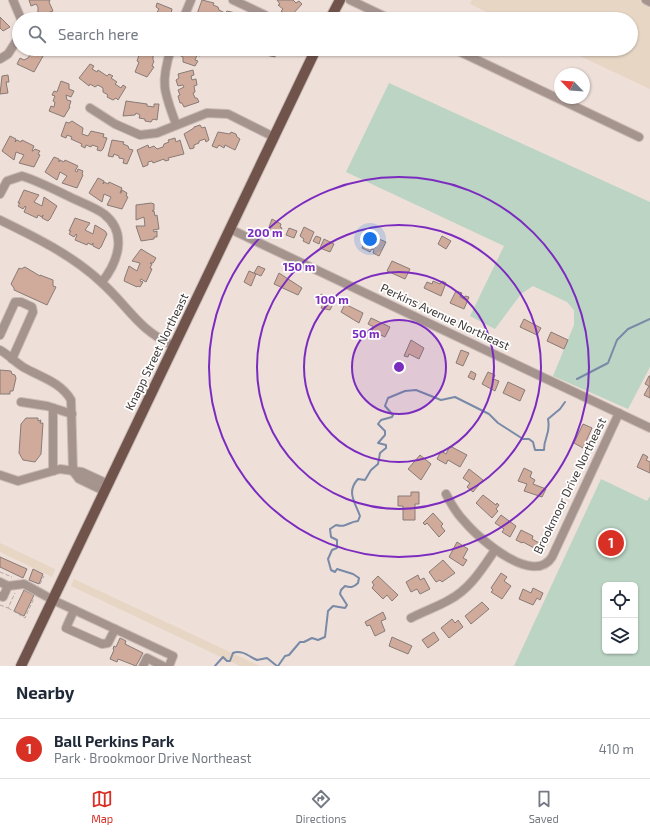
<!DOCTYPE html>
<meta charset="utf-8">
<style>
body{margin:0;font-family:"Exo 2",sans-serif;background:#f6f6f7;color:#1f2937}
.controls{position:absolute;right:12px;bottom:12px;display:grid;overflow:hidden;border-radius:6px;box-shadow:0 1px 3px #0004}
.controls button{width:36px;height:36px;display:grid;place-items:center;padding:0;border:0;border-bottom:1px solid #e0e1e3;background:#fff;color:#1f2937;font:20px sans-serif}
.compass{position:absolute;left:554px;top:68px;width:36px;height:36px;border-radius:50%;background:#fff;box-shadow:0 1px 3px #0004;rotate:295deg}
.you{position:absolute;left:370px;top:239px;width:14px;height:14px;margin:-10px;border:3px solid #fff;border-radius:50%;background:#1a73e8;box-shadow:0 0 0 6px #1a73e833}
.badge{display:grid;place-items:center;width:26px;height:26px;border-radius:50%;background:#d93025;color:#fff;font-size:13px;font-weight:700}
.pin{position:absolute;translate:-50% -50%;border:2px solid #fff;box-shadow:0 1px 4px #0006}
.list{margin:0;padding:0;list-style:none}
h2{display:flex;justify-content:space-between;align-items:center;height:52px;margin:0;padding:0 16px;font-size:17px}
h2 small{font-size:13px;font-weight:400;color:#747a83}
.list li{display:grid;grid-template-columns:26px 1fr auto;gap:12px;align-items:center;box-sizing:border-box;height:60px;padding:0 16px;border-top:1px solid #e0e1e3}
.list b{display:block;font-size:15px;white-space:nowrap}
.list p{margin:0;font-size:13px;white-space:nowrap;color:#747a83}
.list em{font-size:13px;font-style:normal;color:#747a83}
.icon{flex:none;width:22px;height:22px;fill:none;stroke:currentColor;stroke-width:2;stroke-linecap:round;stroke-linejoin:round}
.map{position:relative;flex:none;width:650px;height:666px;overflow:hidden}
.search{position:absolute;background:#fff;box-shadow:0 1px 3px #0004;left:12px;right:12px;top:12px;height:44px;display:flex;align-items:center;gap:10px;box-sizing:border-box;padding:0 14px;border-radius:22px;color:#747a83;font-size:15px}
.sheet{height:112px;background:#fff}
nav{display:flex;justify-content:space-around;align-items:center;box-sizing:border-box;height:56px;border-top:1px solid #e0e1e3;background:#fff;font-size:11px;color:#747a83}
nav a{display:grid;justify-items:center;gap:2px}
nav .on{color:#d93025}
.map>svg:first-child{display:block}
.industrial{fill:#e7d6c4}
.green{fill:#bbd4c3;fill-rule:evenodd}
.lines{fill:none;stroke-linecap:round;stroke-linejoin:round}
.stream{stroke:#788aa7;stroke-width:2}
.building{fill:#d0ab9b;stroke:#887b76}
.minor-casing{stroke:#c8bab5;stroke-width:10}
.major-casing{stroke:#c8bab5;stroke-width:12}
.path{stroke:#b4a8a3;stroke-width:1;stroke-dasharray:4 2;stroke-linecap:butt}
.minor{stroke:#a5938e;stroke-width:8}
.major{stroke:#70534a;stroke-width:10}
.ring{fill:none;stroke:#7b2cbf;stroke-width:2}
.labels{text-anchor:middle;stroke-width:3.5;stroke-linejoin:round;paint-order:stroke}
.street-label{font-size:12px;fill:#3f3937;stroke:#fff}
.centre{fill:#7b2cbf;stroke:#fff;stroke-width:2}
.ring-label{font-size:12px;text-anchor:middle;font-weight:bold;fill:#7b2cbf;stroke:#fff;stroke-width:3.5;stroke-linejoin:round;paint-order:stroke}
</style>
<div class="map">
<svg width="650" height="666" viewBox="0 0 650 666">
<rect width="100%" height="100%" fill="#eedfd9"/>
<g class="industrial">
<path d="M472,0H650V89L565,49H631V19H501L470,4Z"/>
<path d="M0,543L55,569L52,577L0,552Z"/>
<path d="M74,579L260,666H240L71,586Z"/>
</g>
<g class="green">
<path d="M389,83L650,202V367L628,409L553,376L574,325V310L567,302L533,286L521,294L495,329L470,316L504,246L346,172Z"/>
<path d="M601,479L647,501L650,496V666H514ZM605,585H635V651H605Z"/>
</g>
<g class="lines">
<g class="stream">
<path d="M577,379L608,363L617,340L628,329L650,319"/>
<path d="M215,666L223,657L227,661H230L233,653C241,649 250,657 257,660L267,658L277,666"/>
<path d="M278,666L285,656L289,655L300,642H304L312,638L318,640L325,637L328,611L333,606L345,608L347,605L340,594L341,590L345,586C351,588 354,587 358,583L359,578L353,574L337,569L335,572L331,570L328,559L332,550L337,548V540L331,537L330,529L336,525C346,528 348,522 358,521L360,516C355,502 346,492 358,479L365,480L371,470L378,464L380,453L386,448V445L378,443L385,435V431L378,424L381,420L392,417L393,415L385,406L388,398L405,391L416,390L441,400L455,397L489,414L498,423L523,439H529L533,442L535,450H544C544,436 551,434 548,419L560,409L565,402"/>
</g>
</g>
<g class="building">
<path d="M29,0H50L49,2L53,11L41,15L42,18L35,19L33,14L38,12V7L36,4L31,6Z"/>
<path d="M202,0L214,3L213,5L218,7L219,10L225,13L227,11L240,14V18L243,19H208L207,18L208,16L202,14L201,16L197,14Z"/>
<path d="M277,0H293L296,3L299,1L302,4L290,17L281,11L283,9L278,5L280,4Z"/>
<path d="M157,3L172,9L170,19H148L149,17L152,18L154,13L156,14L159,9L156,7Z"/>
<path d="M0,17L10,27L3,31L0,28Z"/>
<path d="M26,49H47L34,72L17,64L20,58L24,60L28,58L30,55L25,51Z"/>
<path d="M182,49H199L202,51L200,56L197,55L195,60L198,61L195,66L183,62V57L179,55Z"/>
<path d="M243,49H277L275,57L247,51L246,54L242,53Z"/>
<path d="M138,50L153,55V60L154,61L152,66L154,67L147,77L135,72L139,62L137,61L139,55L136,54Z"/>
<path d="M90,64L94,66L92,69L97,72L98,70L107,76L109,74L113,76L111,78L117,82L115,84L121,88L123,85L126,87L118,100L116,98L113,100L107,97L108,95L103,92V88L98,85L95,87L90,84L89,86L79,78Z"/>
<path d="M193,70L194,75L191,76L192,80L196,79L197,85L194,86L195,92L193,93L195,98H197L199,102L184,107L182,103H180L178,96L180,95L178,90L184,87L183,85L178,86L176,80L179,78L178,74Z"/>
<path d="M8,75L9,82H6L8,93L0,94L2,76Z"/>
<path d="M61,81L69,84V89L74,91L71,97L66,95L67,100L71,101L69,107H70L64,117L49,111L51,106L54,107L55,102L53,101L55,96L52,95L54,91L57,92Z"/>
<path d="M126,101L147,104V106L154,107V104H159L157,120L153,119L151,122L145,121V119L139,118L140,115L136,113L135,115L123,116Z"/>
<path d="M72,121L83,128L82,134L88,136L91,131L104,134L103,137L107,138L103,149L101,151L97,150L98,147L92,145L91,147L86,145L85,148L81,146L82,144L71,139L72,137L67,135L66,138L61,136L66,122L69,123Z"/>
<path d="M200,125L202,128L205,127L209,140L206,142L205,139L199,141V143L194,145V148L190,149L184,134L194,128V127Z"/>
<path d="M218,132L230,134L231,132L236,134L237,137L240,139L235,150L225,145L224,148L219,145L217,148L212,146Z"/>
<path d="M10,136L16,139L15,142L17,140L21,142L22,140L34,146L32,151H33L35,149L40,151L38,154L40,155L34,167L19,163L24,155L16,152L14,160L2,151Z"/>
<path d="M175,138L176,142L180,140L184,154L168,158L169,160L165,161L164,159L153,163L152,161L148,162V165L143,167L137,150L148,145L149,148L154,146L157,149L163,147L164,144L169,142L168,140Z"/>
<path d="M112,140L124,142L123,144L128,146L129,149L133,150L127,164L123,163L124,159L119,158V156L114,154L113,157L108,156Z"/>
<path d="M54,157L59,159V162L60,160L64,162L65,160L78,166L75,171L77,172L78,169L83,171L82,174L83,175L77,188L62,183L67,176L60,172L57,180L45,172Z"/>
<path d="M98,178L104,181L103,184L104,182L108,184L109,182L122,188L120,193H121L122,190L127,193L126,196L128,197L122,209L107,205L111,197L104,194L102,202L89,193Z"/>
<path d="M24,190L39,195L34,202L42,206L44,197L57,206L50,219L48,221L42,218L43,215L42,217L38,215L37,218L24,212L26,207L25,206L23,209L18,206L20,203H18Z"/>
<path d="M151,203L154,204V210L152,211H154L155,216L157,215L159,229L153,230L154,232L157,231V237H154V239L141,241L136,226H145L144,217L136,220V205Z"/>
<path d="M75,218L90,223L85,230L93,234L95,225L105,231L107,234L101,247L99,249L93,246V243L92,245L88,243L87,245L75,240L77,235L76,234L74,237L69,234L71,231H69Z"/>
<path d="M272,219L281,224L280,227L282,228L279,235L268,230Z"/>
<path d="M304,227L314,232L309,244L303,241L304,239L300,236Z"/>
<path d="M289,228L297,231L294,238L286,235Z"/>
<path d="M316,236L321,238L319,244L313,241Z"/>
<path d="M442,236L451,241L446,249L438,244Z"/>
<path d="M324,239L334,244L330,252L320,248Z"/>
<path d="M379,239L386,242L379,256L373,253L374,250L372,249L370,252L362,248L365,241L369,243L370,241L375,243L373,247L375,248Z"/>
<path d="M141,249L156,258L153,263H150L152,264L150,268L152,269L146,282L141,279L140,281L143,282L140,287L138,286L137,287L124,281L125,277L129,266L137,271L140,263L132,261Z"/>
<path d="M392,261L410,269L405,279L387,271Z"/>
<path d="M258,266L265,269L261,276L254,273Z"/>
<path d="M25,267L40,276V275L53,280V286L56,287L47,305L14,290V288L11,284L19,268L21,269Z"/>
<path d="M249,271L256,274L251,286L244,282Z"/>
<path d="M279,273L302,288L298,295L274,284Z"/>
<path d="M433,281L440,284L442,281L446,283L441,296L424,288L427,282L432,284Z"/>
<path d="M456,291L462,293L460,297L464,299L465,296L469,297L464,309L450,303Z"/>
<path d="M321,294L335,300L330,310L321,308L323,304L318,301Z"/>
<path d="M345,304L363,313L359,323L341,312Z"/>
<path d="M371,318L390,327L385,337L372,331L374,327L368,324Z"/>
<path d="M524,319L541,328L537,335L520,327Z"/>
<path d="M551,332L568,340L564,349L547,341Z"/>
<path d="M411,340L424,348L419,359L409,354L408,357L404,356Z"/>
<path d="M461,350L469,353L463,366L456,363Z"/>
<path d="M0,370L11,371L12,374L15,375L16,378L13,391H10V394H0Z"/>
<path d="M471,371L476,374L474,380L468,377Z"/>
<path d="M488,372L495,375L493,379L499,381L495,391L482,384Z"/>
<path d="M649,376H650V398L644,395L649,386L645,384Z"/>
<path d="M508,382L525,390L520,401L503,393Z"/>
<path d="M26,418H38V421L41,420L40,423H43L41,454L35,462L23,460L19,453L21,424Z"/>
<path d="M583,424L592,428L583,448L574,443Z"/>
<path d="M450,446L467,455L460,467L448,460L446,464L437,459L441,451L446,454Z"/>
<path d="M643,454L648,457L646,460L650,462V473L637,467Z"/>
<path d="M420,455L431,464L421,480L408,469Z"/>
<path d="M524,468L532,472L530,477L535,480L533,484L546,489L542,497L524,491L527,484L518,481Z"/>
<path d="M469,469L483,480L473,492L467,487L470,483L463,478Z"/>
<path d="M411,492H419V504H415V520H403V506H398V496H411Z"/>
<path d="M483,495L496,505L497,503L499,505L496,509L498,511L492,518L476,503Z"/>
<path d="M433,513L443,524L441,526L445,531L439,537L427,523L425,525L423,523Z"/>
<path d="M501,515L516,526L510,537L502,532L504,529L495,523Z"/>
<path d="M521,530L533,536L532,539L539,543L536,549L523,542L522,543L516,540Z"/>
<path d="M457,542L468,549L463,558L467,560L463,566L449,557Z"/>
<path d="M0,557L27,569L23,578L0,567Z"/>
<path d="M443,560L455,573L442,582L440,580L436,582L429,572Z"/>
<path d="M33,569L43,574L39,584L29,580Z"/>
<path d="M501,573L507,577L504,581L511,586L502,599L491,592L493,590L491,588Z"/>
<path d="M418,575L420,580L424,578L430,589L420,594L417,589L411,592L406,582Z"/>
<path d="M378,576L398,595L392,601L387,595L383,599L372,588L374,585L372,582Z"/>
<path d="M533,588L543,593L540,600L537,598L533,605L519,599L523,589L531,593Z"/>
<path d="M24,590L34,595L24,616L14,611Z"/>
<path d="M482,602L489,609L471,624L465,616Z"/>
<path d="M383,612L386,619L381,621L385,631L375,636L370,625L367,626L365,622Z"/>
<path d="M452,619L455,623L458,620L463,627L449,638L441,628Z"/>
<path d="M434,632L439,640L428,648L422,640Z"/>
<path d="M392,637L412,646L408,654L389,646Z"/>
<path d="M120,638L126,641L125,644L143,653L136,666L118,659L117,662L110,659L114,650L113,649L114,646L116,647Z"/>
</g>
<g class="lines">
<g class="minor-casing">
<g id="minor">
<path d="M13,0L21,19"/>
<path d="M233,0L265,15L267,19"/>
<path d="M350,0L390,19"/>
<path d="M646,0L650,2"/>
<path d="M183,19L191,0"/>
<path d="M171,49C160,83 164,92 176,124"/>
<path d="M454,49L639,137"/>
<path d="M0,59L8,54L19,37"/>
<path d="M90,108L115,124L140,135L157,133L207,113L228,114L274,137"/>
<path d="M0,194L7,181L22,176C38,181 53,189 68,196C79,202 93,206 104,214C128,233 118,262 102,282"/>
<path d="M0,220C35,237 72,255 101,282C129,307 137,329 174,346"/>
<path d="M230,229L650,428"/>
<path d="M0,335L15,302H21L32,307L33,312L12,359"/>
<path d="M0,350C9,355 15,362 23,367C40,377 61,382 71,400L73,471"/>
<path d="M21,402L47,406L72,414"/>
<path d="M53,408V471"/>
<path d="M73,471L79,479L104,491"/>
<path d="M0,475L18,481L60,469L82,472L108,484"/>
<path d="M446,494C451,504 457,514 465,522C480,540 534,586 552,557L619,413"/>
<path d="M0,582L8,586L24,584L53,600L173,656L169,666"/>
<path d="M0,596L3,597L8,586"/>
<path d="M74,610L66,628L102,644L108,643L115,629"/>
<path d="M411,618C424,611 437,607 449,600C470,589 482,569 495,550"/>
<path d="M143,666L147,658L163,666"/>
</g>
</g>
<g class="major-casing">
<g id="major">
<path d="M330,19L340,0"/>
<path d="M21,666L316,49"/>
</g>
</g>
<g class="path">
<path d="M0,572L12,577"/>
<path d="M40,584L44,576"/>
<path d="M0,605L8,608L15,593"/>
<path d="M8,608L25,618L34,598"/>
</g>
<use href="#minor" class="minor"/>
<use href="#major" class="major"/>
</g>
<circle cx="399" cy="367" r="47" fill="#7b2cbf" fill-opacity=".12"/>
<g class="ring">
<circle cx="399" cy="367" r="47"/>
<circle cx="399" cy="367" r="95"/>
<circle cx="399" cy="367" r="142"/>
<circle cx="399" cy="367" r="190"/>
</g>
<g class="labels">
<g class="street-label">
<text transform="translate(445 317) rotate(25)" y="4">Perkins Avenue Northeast</text>
<text transform="translate(157 352) rotate(-64)" y="4">Knapp Street Northeast</text>
<text transform="translate(570 486) rotate(-64)" y="4">Brookmoor Drive Northeast</text>
</g>
</g>
<circle cx="399" cy="367" r="6" class="centre"/>
<g class="ring-label">
<text x="265" y="237">200 m</text>
<text x="299" y="271">150 m</text>
<text x="332" y="304">100 m</text>
<text x="366" y="338">50 m</text>
</g>
</svg>
<div class="controls">
<button><svg class="icon" aria-label="locate" viewBox="0 0 24 24"><circle cx="12" cy="12" r="6"/><path d="M12 2v4M12 18v4M2 12h4M18 12h4"/></svg></button>
<button><svg class="icon" aria-label="layers" viewBox="0 0 24 24"><path d="M12 4l9 5-9 5-9-5zM3 14l9 5 9-5"/></svg></button>
</div>
<svg class="compass" viewBox="-18 -18 36 36"><path d="M0-13l5 13h-10z" fill="#e53935"/><path d="M0 13l5-13h-10z" fill="#747a83"/></svg>
<div class="you"></div>
<div class="pin badge" style="left:611px;top:543px">1</div>
<div class="search"><svg class="icon" aria-label="search" viewBox="0 0 24 24"><circle cx="10" cy="10" r="6"/><path d="M15 15l6 6"/></svg>Search here</div>
</div>
<section class="sheet">
<h2>Nearby<small></small></h2>
<ul class="list">
<li><span class="badge">1</span><div><b>Ball Perkins Park</b><p>Park · Brookmoor Drive Northeast</p></div><em>410 m</em></li>
</ul>
</section>
<nav>
<a class="on"><svg class="icon" aria-label="map" viewBox="0 0 24 24"><path d="M3 6l6-2 6 2 6-2v14l-6 2-6-2-6 2zM9 4v14M15 6v14"/></svg>Map</a>
<a><svg class="icon" aria-label="directions" viewBox="0 0 24 24"><path d="M12 3l9 9-9 9-9-9zM9 14v-3h6M13 9l2 2-2 2"/></svg>Directions</a>
<a><svg class="icon" aria-label="saved" viewBox="0 0 24 24"><path d="M7 4h10v16l-5-4-5 4z"/></svg>Saved</a>
</nav>
